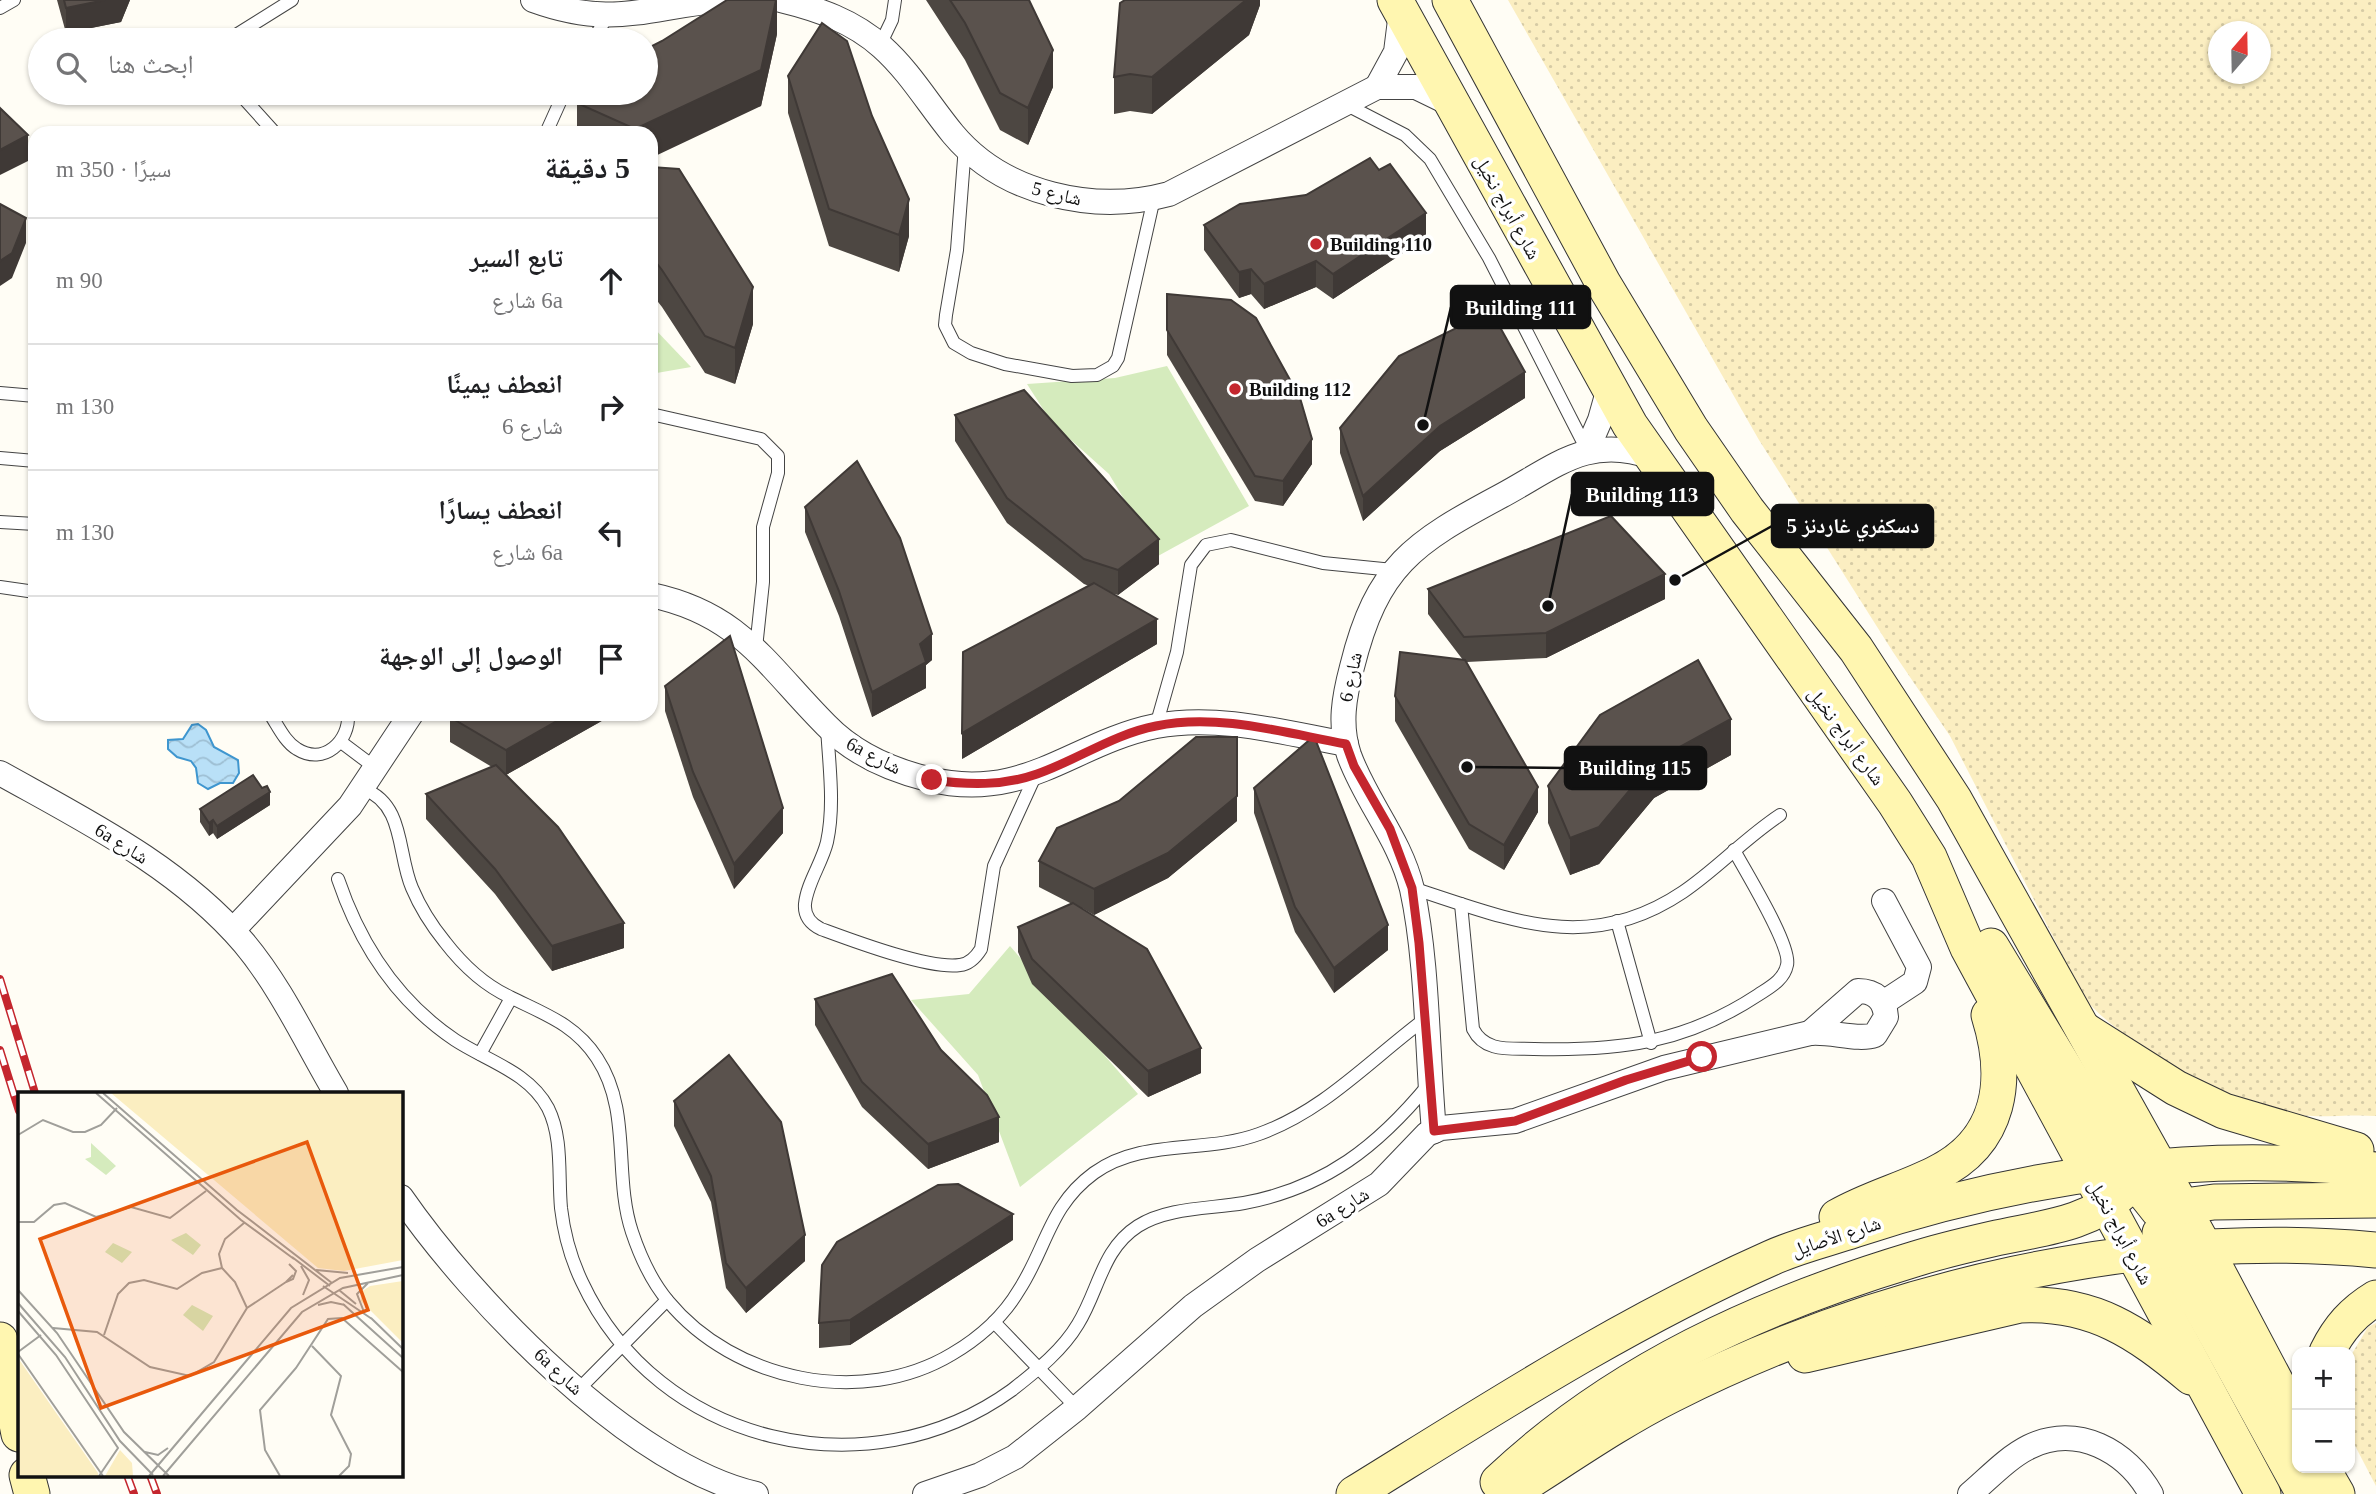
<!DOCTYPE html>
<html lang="ar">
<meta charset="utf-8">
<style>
body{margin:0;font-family:"Times New Roman","Noto Naskh Arabic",serif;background:#f2f2f2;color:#202124;direction:rtl}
.controls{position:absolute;right:21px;bottom:21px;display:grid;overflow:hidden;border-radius:14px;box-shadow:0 2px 5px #0004}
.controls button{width:63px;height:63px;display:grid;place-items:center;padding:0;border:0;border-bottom:2px solid #e0e0e0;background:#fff;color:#202124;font:35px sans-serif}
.compass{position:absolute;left:2208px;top:21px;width:63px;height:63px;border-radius:50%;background:#fff;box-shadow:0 2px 5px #0004;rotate:20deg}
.stop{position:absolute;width:21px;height:21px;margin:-16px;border:5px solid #c4262e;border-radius:50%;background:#fff}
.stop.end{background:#c4262e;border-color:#fff;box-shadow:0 2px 7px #0008}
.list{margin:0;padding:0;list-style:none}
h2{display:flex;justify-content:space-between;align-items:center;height:91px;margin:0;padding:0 28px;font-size:30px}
h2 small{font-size:23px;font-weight:400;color:#757577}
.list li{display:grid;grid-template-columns:46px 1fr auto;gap:21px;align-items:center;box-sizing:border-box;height:126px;padding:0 28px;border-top:2px solid #e0e0e0}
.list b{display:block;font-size:26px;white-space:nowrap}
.list p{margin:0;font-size:23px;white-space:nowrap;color:#757577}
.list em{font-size:23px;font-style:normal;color:#757577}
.icon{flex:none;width:38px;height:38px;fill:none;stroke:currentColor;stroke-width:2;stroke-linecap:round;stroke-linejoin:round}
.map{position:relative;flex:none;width:2376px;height:1494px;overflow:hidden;direction:ltr}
.search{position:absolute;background:#fff;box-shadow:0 2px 5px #0004;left:28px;top:28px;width:630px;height:77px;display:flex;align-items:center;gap:18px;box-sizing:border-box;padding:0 24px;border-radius:38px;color:#757577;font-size:26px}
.panel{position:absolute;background:#fff;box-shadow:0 2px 5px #0004;left:28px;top:126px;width:630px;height:595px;border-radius:21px;direction:rtl}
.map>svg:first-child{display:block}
.grass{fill:#d5ebbd}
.sand{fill:url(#sand-dots);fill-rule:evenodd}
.water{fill:url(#water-waves);stroke:#3f96cf;stroke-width:2}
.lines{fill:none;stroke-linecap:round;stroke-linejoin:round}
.lane-casing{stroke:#444;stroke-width:14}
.street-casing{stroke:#444;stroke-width:26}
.secondary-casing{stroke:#333;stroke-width:37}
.lane{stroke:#fff;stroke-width:12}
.street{stroke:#fff;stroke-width:24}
.secondary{stroke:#fff6b0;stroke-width:35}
.rail-casing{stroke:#c4262e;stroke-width:8}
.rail{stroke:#fff;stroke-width:5;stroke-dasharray:16;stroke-linecap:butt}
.wall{fill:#4d4742}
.shaded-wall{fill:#3f3936}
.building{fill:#5a524d;stroke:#3f3936;stroke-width:2}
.route{stroke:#c4262e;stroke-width:9}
.poi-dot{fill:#c4262e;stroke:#fff;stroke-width:2.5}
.labels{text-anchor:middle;stroke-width:7;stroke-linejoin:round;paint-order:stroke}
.street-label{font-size:19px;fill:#111;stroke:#fff}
.poi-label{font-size:19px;font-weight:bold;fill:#111;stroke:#fff;text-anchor:start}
.inset-road{fill:none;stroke:#a09f9a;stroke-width:2}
.view{fill:#e8590c;fill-opacity:0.15;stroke:#e8590c;stroke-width:3.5}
.inset-edge{fill:none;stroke:#111;stroke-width:3.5}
.leader{fill:none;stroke:#111;stroke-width:2.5}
.callout-dot{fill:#111;stroke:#fff;stroke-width:2.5}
.callout{fill:#111;stroke:#111;stroke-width:2.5}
.callout-label{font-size:21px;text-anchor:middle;font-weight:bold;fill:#fff}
</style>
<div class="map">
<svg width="2376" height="1494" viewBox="0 0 2376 1494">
<defs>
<pattern id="sand-dots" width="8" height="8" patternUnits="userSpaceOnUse" patternTransform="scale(1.75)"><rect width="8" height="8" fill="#fbeec1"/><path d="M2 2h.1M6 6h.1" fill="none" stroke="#d6cba5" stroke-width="1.8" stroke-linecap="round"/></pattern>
<pattern id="water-waves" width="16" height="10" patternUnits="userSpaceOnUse" patternTransform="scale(1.75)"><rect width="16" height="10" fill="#b9e0f7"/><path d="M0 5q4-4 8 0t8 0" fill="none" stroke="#9ebfd3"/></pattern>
</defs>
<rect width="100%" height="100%" fill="#fffdf5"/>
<g class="grass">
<path d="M651,325L691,367L651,374Z"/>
<path d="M1167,366L1249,506L1158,556L1109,474L1052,423L1027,384L1115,378Z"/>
<path d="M1010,946L1138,1094L1020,1187L978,1075L911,1000L969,994Z"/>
</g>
<g class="sand">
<path d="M1508,0H2376V1116C2349,1114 2321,1118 2295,1115C2235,1107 2124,1045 2085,999L1950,736L1893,652L1759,440ZM2218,32H2260V74H2218Z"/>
<path d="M2376,1323V1486L2350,1436V1357L2368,1327Z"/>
</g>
<path class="water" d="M198,724L206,730L214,747L238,760L239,773L233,783H220L208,789L198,783L196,768L191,761L177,757L168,749V740L183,739L192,725Z"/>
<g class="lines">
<g class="lane-casing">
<g id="lane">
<path d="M0,8L14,0"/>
<path d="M228,40L292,0"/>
<path d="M593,40L607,17"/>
<path d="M880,45L892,20L895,0"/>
<path d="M239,93L275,133"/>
<path d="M1345,104L1405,135L1430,159L1489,258L1587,450"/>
<path d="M546,133L564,93"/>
<path d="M965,146L957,250L946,315L945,325L954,343L971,353L1005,364L1072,376L1097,375L1113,366L1118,358L1154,198"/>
<path d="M0,393L35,396"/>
<path d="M651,414L761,439L778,456V473L763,527V582L756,648"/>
<path d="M0,458L35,461"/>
<path d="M0,522L35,524"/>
<path d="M0,587L35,592"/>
<path d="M270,714C278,726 285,742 297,749C324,766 350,741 348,714"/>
<path d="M1156,726L1177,652L1191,565L1206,545L1231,540L1323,563L1393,570"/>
<path d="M827,727C829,765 835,805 827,842C822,863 807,883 805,904C804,916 811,924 821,929C851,940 930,970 960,965C970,964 976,957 981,949L994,866L1036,774"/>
<path d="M341,742L377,769"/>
<path d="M364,789C405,805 397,853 412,888C420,907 432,926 445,942C462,964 484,985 510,997C544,1014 575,1024 597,1058C632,1111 613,1175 632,1232C640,1256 652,1282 668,1301C734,1381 862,1408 952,1354C979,1338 1003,1317 1019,1290C1047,1247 1049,1206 1094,1173C1143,1138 1204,1154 1259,1134C1324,1111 1370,1060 1425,1019"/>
<path d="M338,879C360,944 397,1001 455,1040C487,1061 529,1072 548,1108C563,1138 558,1175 561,1208C564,1234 571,1259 582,1282C658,1445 868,1494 1012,1390C1036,1371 1062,1351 1078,1324C1099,1290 1102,1249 1138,1226C1168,1207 1210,1209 1244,1203C1325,1188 1378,1146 1429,1084"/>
<path d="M1412,888C1509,919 1588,956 1683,892C1717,869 1745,838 1780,815"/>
<path d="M1461,904L1473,1029C1485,1053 1511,1048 1534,1049C1620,1051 1685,1043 1758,995C1770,987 1784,980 1787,965C1792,946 1745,871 1734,850"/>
<path d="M1617,921L1651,1043"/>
<path d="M480,1054L511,998"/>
<path d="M994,1322L1077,1408"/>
<path d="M578,1390L667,1300"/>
</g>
</g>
<g class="street-casing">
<g id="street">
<path d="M533,0C613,29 646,7 723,0"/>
<path d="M781,0C818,9 853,21 882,47C910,72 929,105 953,134C1004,195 1095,214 1169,194L1377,87H1416L1451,104"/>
<path d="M1377,87L1396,52L1401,12"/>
<path d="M1587,450L1600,420L1609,388"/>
<path d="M651,595C741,614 767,666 826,725C853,753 891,770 928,779C1025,803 1072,743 1156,726C1218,714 1285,733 1346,744"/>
<path d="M0,773C86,821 179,867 244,943C281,987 307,1044 336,1093"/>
<path d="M233,930L350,806L411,714"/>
<path d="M1858,991C1875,991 1885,1000 1886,1017L1875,1035C1858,1041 1831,1031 1810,1033Z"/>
<path d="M1883,1003L1915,982L1919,967L1884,901"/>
<path d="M1434,1131C1427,1054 1428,962 1412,889C1400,839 1366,802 1349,755C1339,725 1344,697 1352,667C1377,566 1413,543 1501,496C1555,467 1588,434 1652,457"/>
<path d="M401,1197C473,1301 630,1465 756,1494"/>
<path d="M925,1494L980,1475L1015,1457L1077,1408L1193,1306L1257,1260L1379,1184L1427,1134L1441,1128L1515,1121L1664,1068L1810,1033"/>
<path d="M1970,1494C1989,1478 2007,1458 2029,1447C2077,1423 2127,1451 2151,1494"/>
</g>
</g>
<g class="secondary-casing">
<g id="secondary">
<path d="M1395,0L1630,425L1895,803L1929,857L1968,948L2263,1494"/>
<path d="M1450,0L1603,283L1691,429L1747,510L1856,649L1954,799L2205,1248L2297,1422"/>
<path d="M1991,946L2127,1171L2158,1210L2185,1236"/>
<path d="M2086,1031L2176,1088L2224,1111L2356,1150"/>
<path d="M2162,1209L2214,1202L2376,1200"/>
<path d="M1837,1217C1868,1199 1903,1190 1935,1174C2002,1142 2009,1079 1989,1015"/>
<path d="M2160,1233L2304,1494"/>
<path d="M0,1340L19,1434"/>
<path d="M2327,1352C2339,1328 2353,1312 2376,1298"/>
<path d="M1805,1355L2020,1305C2094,1302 2137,1332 2191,1377"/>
<path d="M2322,1468L2337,1494"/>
<path d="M27,1475L32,1494"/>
<path d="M1498,1482C1615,1371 1762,1305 1915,1259C1940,1251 1966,1245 1992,1239C2040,1228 2087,1226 2124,1191"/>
<path d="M1354,1494C1490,1410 1624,1323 1771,1258C1797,1246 1827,1239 1854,1230C2021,1175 2201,1149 2376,1170"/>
<path d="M1509,1494C1562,1461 1615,1423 1671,1395C1881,1289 2141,1227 2376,1250"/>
</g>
</g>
<use href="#lane" class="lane"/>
<use href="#street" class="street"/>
<use href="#secondary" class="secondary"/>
<g class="rail-casing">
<g id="rail">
<path d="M0,979L35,1093"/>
<path d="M0,1050L19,1111"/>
<path d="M127,1475L134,1494"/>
<path d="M150,1475L157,1494"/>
</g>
</g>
<use href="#rail" class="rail"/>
</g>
<g class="wall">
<path d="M57,0H130L121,22L66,33Z"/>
<path d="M926,0H1029L1053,87L1028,145L1000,130L965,60Z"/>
<path d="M1260,0V5L1249,35L1152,114L1130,111L1114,114V77Z"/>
<path d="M777,34L761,106L651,133H577V103Z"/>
<path d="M788,76L909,236L899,272L829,246L788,113Z"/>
<path d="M651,167L753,324L735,384L705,373L662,307L651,293Z"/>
<path d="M1204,225L1426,238L1333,299L1316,287L1264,309L1251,294L1239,298L1204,250Z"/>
<path d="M1167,294L1312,464L1283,506L1255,501L1167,355Z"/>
<path d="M1525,398L1440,451L1363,521L1340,453V428Z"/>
<path d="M955,415L1159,564L1118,595L1111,593L1157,644L962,759L1089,586L1084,584L1007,523L955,441Z"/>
<path d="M805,507L932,660L926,665V688L872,717L839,616L805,532Z"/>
<path d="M1428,589L1665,599L1546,658L1467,662L1538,812L1504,870L1469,849L1395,721V696L1463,660L1428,614Z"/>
<path d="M665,686L783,833L734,889L693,797L665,711Z"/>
<path d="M148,714H164L152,721Z"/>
<path d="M614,714L506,775L624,948L552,971L495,894L426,819V794L492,767L450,742V717Z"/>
<path d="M1731,755L1654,798L1599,864L1570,875L1548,823V786Z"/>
<path d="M262,788L270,805L217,839L213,833L209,836L200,822V809Z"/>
<path d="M1254,788L1388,950L1334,993L1295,932L1254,813Z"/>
<path d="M1237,821L1168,878L1094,915L1082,908L1201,1073L1148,1097L1032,984L1018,952V927L1072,904L1039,887V861Z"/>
<path d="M815,999L941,1050L999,1142L928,1169L862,1107L815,1025Z"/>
<path d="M674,1101L805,1261L746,1313L726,1288L711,1202L674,1126Z"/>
<path d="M1013,1240L850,1345L819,1348V1323Z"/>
</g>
<g class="shaded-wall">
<path d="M105,0H130L121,22L66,33V8Z"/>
<path d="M777,0V34L761,106L651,158V133H635V129Z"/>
<path d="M1246,0H1260V5L1249,35L1152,114V77Z"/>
<path d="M1053,50V87L1028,145V108Z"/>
<path d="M28,135V161L0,175V150Z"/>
<path d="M909,199V236L899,272V235Z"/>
<path d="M1426,213V238L1333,299V274Z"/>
<path d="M26,218V243L12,278L0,286V261Z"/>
<path d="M1316,261V287L1264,309V284Z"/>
<path d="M1251,269V294L1239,298V272Z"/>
<path d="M753,287V324L735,384V348Z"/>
<path d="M1525,372V398L1440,451L1363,521V496L1440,426Z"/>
<path d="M1312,439V464L1283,506V481Z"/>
<path d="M1159,539V564L1118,595V570Z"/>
<path d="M1665,574V599L1546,658V633Z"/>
<path d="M1157,619V644L962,759V733Z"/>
<path d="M932,634V660L926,665V688L872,717V692L920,644Z"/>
<path d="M152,714H164L152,721Z"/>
<path d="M569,714H614L506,775V750Z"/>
<path d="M1731,719V755L1654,798L1599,864L1570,875V838L1654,761Z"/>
<path d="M1538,787V812L1504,870V845Z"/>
<path d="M270,792V805L217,839V826Z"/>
<path d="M1237,796V821L1168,878L1094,915V889Z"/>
<path d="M783,808V833L734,889V864Z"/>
<path d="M213,820V833L209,836V823Z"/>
<path d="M624,923V948L552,971V946Z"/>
<path d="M1388,925V950L1334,993V968Z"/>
<path d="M1201,1048V1073L1148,1097V1071Z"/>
<path d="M999,1117V1142L928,1169V1144Z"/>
<path d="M1013,1214V1240L850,1345V1320Z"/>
<path d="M805,1235V1261L746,1313V1288Z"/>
</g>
<g class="building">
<path d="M64,0H105L66,8Z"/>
<path d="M727,0H776L761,70L635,129L577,103L583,93H646V49L662,41Z"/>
<path d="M950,0H1029L1053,50L1028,108L1000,93L965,23Z"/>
<path d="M1125,0H1246L1152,77L1130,74L1114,77L1120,3Z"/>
<path d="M822,23L847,41L872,116L909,199L899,235L829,209L788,76Z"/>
<path d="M0,108L28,135L0,150Z"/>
<path d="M1370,158L1379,170L1390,164L1426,213L1333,274L1316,261L1264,284L1251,269L1239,272L1204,225L1240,204L1306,195Z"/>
<path d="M651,167L679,169L753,287L735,348L705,336L662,270L651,256Z"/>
<path d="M0,204L26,218L12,253L0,261Z"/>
<path d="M1167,294L1231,300L1256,318L1300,398L1312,439L1283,481L1255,476L1167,330Z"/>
<path d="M1491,311L1525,372L1440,426L1363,496L1340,428L1399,356Z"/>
<path d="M1024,390L1159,539L1118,570L1084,559L1007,498L955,415Z"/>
<path d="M857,461L900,538L932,634L920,644L926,662L872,692L839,591L805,507Z"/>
<path d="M1611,516L1665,574L1546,633L1464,637L1428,589Z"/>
<path d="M1094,583L1157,619L962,733L963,652Z"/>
<path d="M730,636L783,808L734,864L693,772L665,686Z"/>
<path d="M1400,652L1465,660L1538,787L1504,845L1469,824L1395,696Z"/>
<path d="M1698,660L1731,719L1654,761L1599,827L1570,838L1548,786L1600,715Z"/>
<path d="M453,714H569L506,750L450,717Z"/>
<path d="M1314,736L1388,925L1334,968L1295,907L1254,788Z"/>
<path d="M1196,737H1237V796L1168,853L1094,889L1039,861L1057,828L1119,801Z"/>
<path d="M496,765L558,827L624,923L552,946L495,869L426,794Z"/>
<path d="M253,775L262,788L267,786L270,792L217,826L213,820L209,823L200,809Z"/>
<path d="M1073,903L1147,949L1201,1048L1148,1071L1032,959L1018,927Z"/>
<path d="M892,974L941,1050L987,1095L999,1117L928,1144L862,1082L815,999Z"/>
<path d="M729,1055L781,1122L805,1235L746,1288L726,1263L711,1176L674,1101Z"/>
<path d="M958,1184L1013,1214L850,1320L819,1323L822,1265L837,1242L938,1185Z"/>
</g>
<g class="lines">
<path class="route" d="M932,780C968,785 1003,786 1037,774C1077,760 1114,734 1156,726C1218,713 1285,733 1346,744L1354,766L1390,829L1412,888L1419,943L1434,1131L1515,1121L1626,1080L1702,1057"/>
</g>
<g class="poi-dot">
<circle cx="1316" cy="244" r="7"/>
<circle cx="1235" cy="389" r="7"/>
</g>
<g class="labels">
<g class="street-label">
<text transform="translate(1057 193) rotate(14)" y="7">شارع 5</text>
<text transform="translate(1508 207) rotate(61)" y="7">شارع أبراج نخيل</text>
<text transform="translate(1350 677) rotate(-78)" y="7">شارع 6</text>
<text transform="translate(1847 736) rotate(54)" y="7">شارع أبراج نخيل</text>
<text transform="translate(874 755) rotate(28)" y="7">6a شارع</text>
<text transform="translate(122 843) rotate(32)" y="7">6a شارع</text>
<text transform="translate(1342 1207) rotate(-32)" y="7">6a شارع</text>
<text transform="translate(2121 1232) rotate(62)" y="7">شارع أبراج نخيل</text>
<text transform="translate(1836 1236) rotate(-18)" y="7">شارع الأصايل</text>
<text transform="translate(559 1371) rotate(43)" y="7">6a شارع</text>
</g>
<g class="poi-label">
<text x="1330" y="251">Building 110</text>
<text x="1249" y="396">Building 112</text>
</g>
</g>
<g transform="translate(18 1092)">
<rect width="385" height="385" fill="#fffdf5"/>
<path d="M73,51L98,74L88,83L67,67L73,65ZM168,141L183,153L175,163L153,148ZM95,151L114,160L104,171L87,160ZM174,213L195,224L185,239L165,223Z" fill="#d5ebbd"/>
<path d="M93,1H385V168L326,179L300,176ZM385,189V251L343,209V200L352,194ZM0,266L80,381V384H0ZM102,358L114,371L115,384H87Z" fill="#fbeec1"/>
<path class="inset-road" d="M78,1L223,128L276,167M85,1L219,118L314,191M0,43L25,28L55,40H67L83,33L99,16M0,130H16L36,113L47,111L78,125L113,115L152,126L188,99M226,131L207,147L201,162L204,176L217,190L229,216M274,165L312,194M271,172L278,179L275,187L268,190L275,183M283,174L291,188L285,203M298,178L330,181M305,194L354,227M0,198L39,241L106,340L151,384M321,198L338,212M0,211L47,265L102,349L135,383M325,212L385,266M300,213L313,210L327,213M0,219L38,263L100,356L81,384M346,220L339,202L350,191M353,226L385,257M35,236L79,240L132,275L172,284L196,270L229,216L268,190M86,243L100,202L111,191L126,188L159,197L184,181L204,176M294,254L323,284L313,323L333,362L331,374L321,384M0,260L23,243M0,262L85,384M127,360L140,363L150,356M131,384L273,216L322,186L385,175M145,384L284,220L325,196L385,183M262,384L247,358L242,318L278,276L310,227L324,226L385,280"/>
<path class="view" d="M289,50L350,218L83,316L22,147Z"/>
<rect width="385" height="385" class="inset-edge"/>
</g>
<path class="leader" d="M1423 425L1451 307M1548 606L1572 494M1675 580L1772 526M1467 767L1565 768"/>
<g class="callout-dot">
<circle cx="1423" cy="425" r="7"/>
<circle cx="1548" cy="606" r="7"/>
<circle cx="1675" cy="580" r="7"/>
<circle cx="1467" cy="767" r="7"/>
</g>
<g class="callout">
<rect x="1451" y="286" width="139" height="42" rx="7"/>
<rect x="1572" y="473" width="141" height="42" rx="7"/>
<rect x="1772" y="505" width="161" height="42" rx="7"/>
<rect x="1565" y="747" width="141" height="42" rx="7"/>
</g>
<g class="callout-label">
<text x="1521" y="315">Building 111</text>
<text x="1642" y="502">Building 113</text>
<text x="1853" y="533">دسكفري غاردنز 5</text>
<text x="1635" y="775">Building 115</text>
</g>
</svg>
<div class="controls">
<button>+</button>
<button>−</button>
</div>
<svg class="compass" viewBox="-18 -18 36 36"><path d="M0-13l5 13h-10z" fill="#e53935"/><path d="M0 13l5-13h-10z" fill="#757577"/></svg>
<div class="stop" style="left:1702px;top:1057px"></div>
<div class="stop end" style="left:932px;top:780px"></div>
<div class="search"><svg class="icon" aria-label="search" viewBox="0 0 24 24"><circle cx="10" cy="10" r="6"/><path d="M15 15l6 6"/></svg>ابحث هنا</div>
<section class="panel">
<h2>5 دقيقة<small>سيرًا · 350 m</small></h2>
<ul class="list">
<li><svg class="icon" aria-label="ahead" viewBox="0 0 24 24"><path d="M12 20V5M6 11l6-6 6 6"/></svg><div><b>تابع السير</b><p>6a شارع</p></div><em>90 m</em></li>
<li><svg class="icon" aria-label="right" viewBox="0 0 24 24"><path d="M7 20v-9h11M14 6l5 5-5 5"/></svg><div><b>انعطف يمينًا</b><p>شارع 6</p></div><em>130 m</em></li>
<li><svg class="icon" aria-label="left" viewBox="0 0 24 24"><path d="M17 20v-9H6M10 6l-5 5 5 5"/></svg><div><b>انعطف يسارًا</b><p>6a شارع</p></div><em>130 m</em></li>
<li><svg class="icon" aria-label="arrive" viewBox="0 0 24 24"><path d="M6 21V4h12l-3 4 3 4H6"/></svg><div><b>الوصول إلى الوجهة</b></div></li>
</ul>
</section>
</div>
